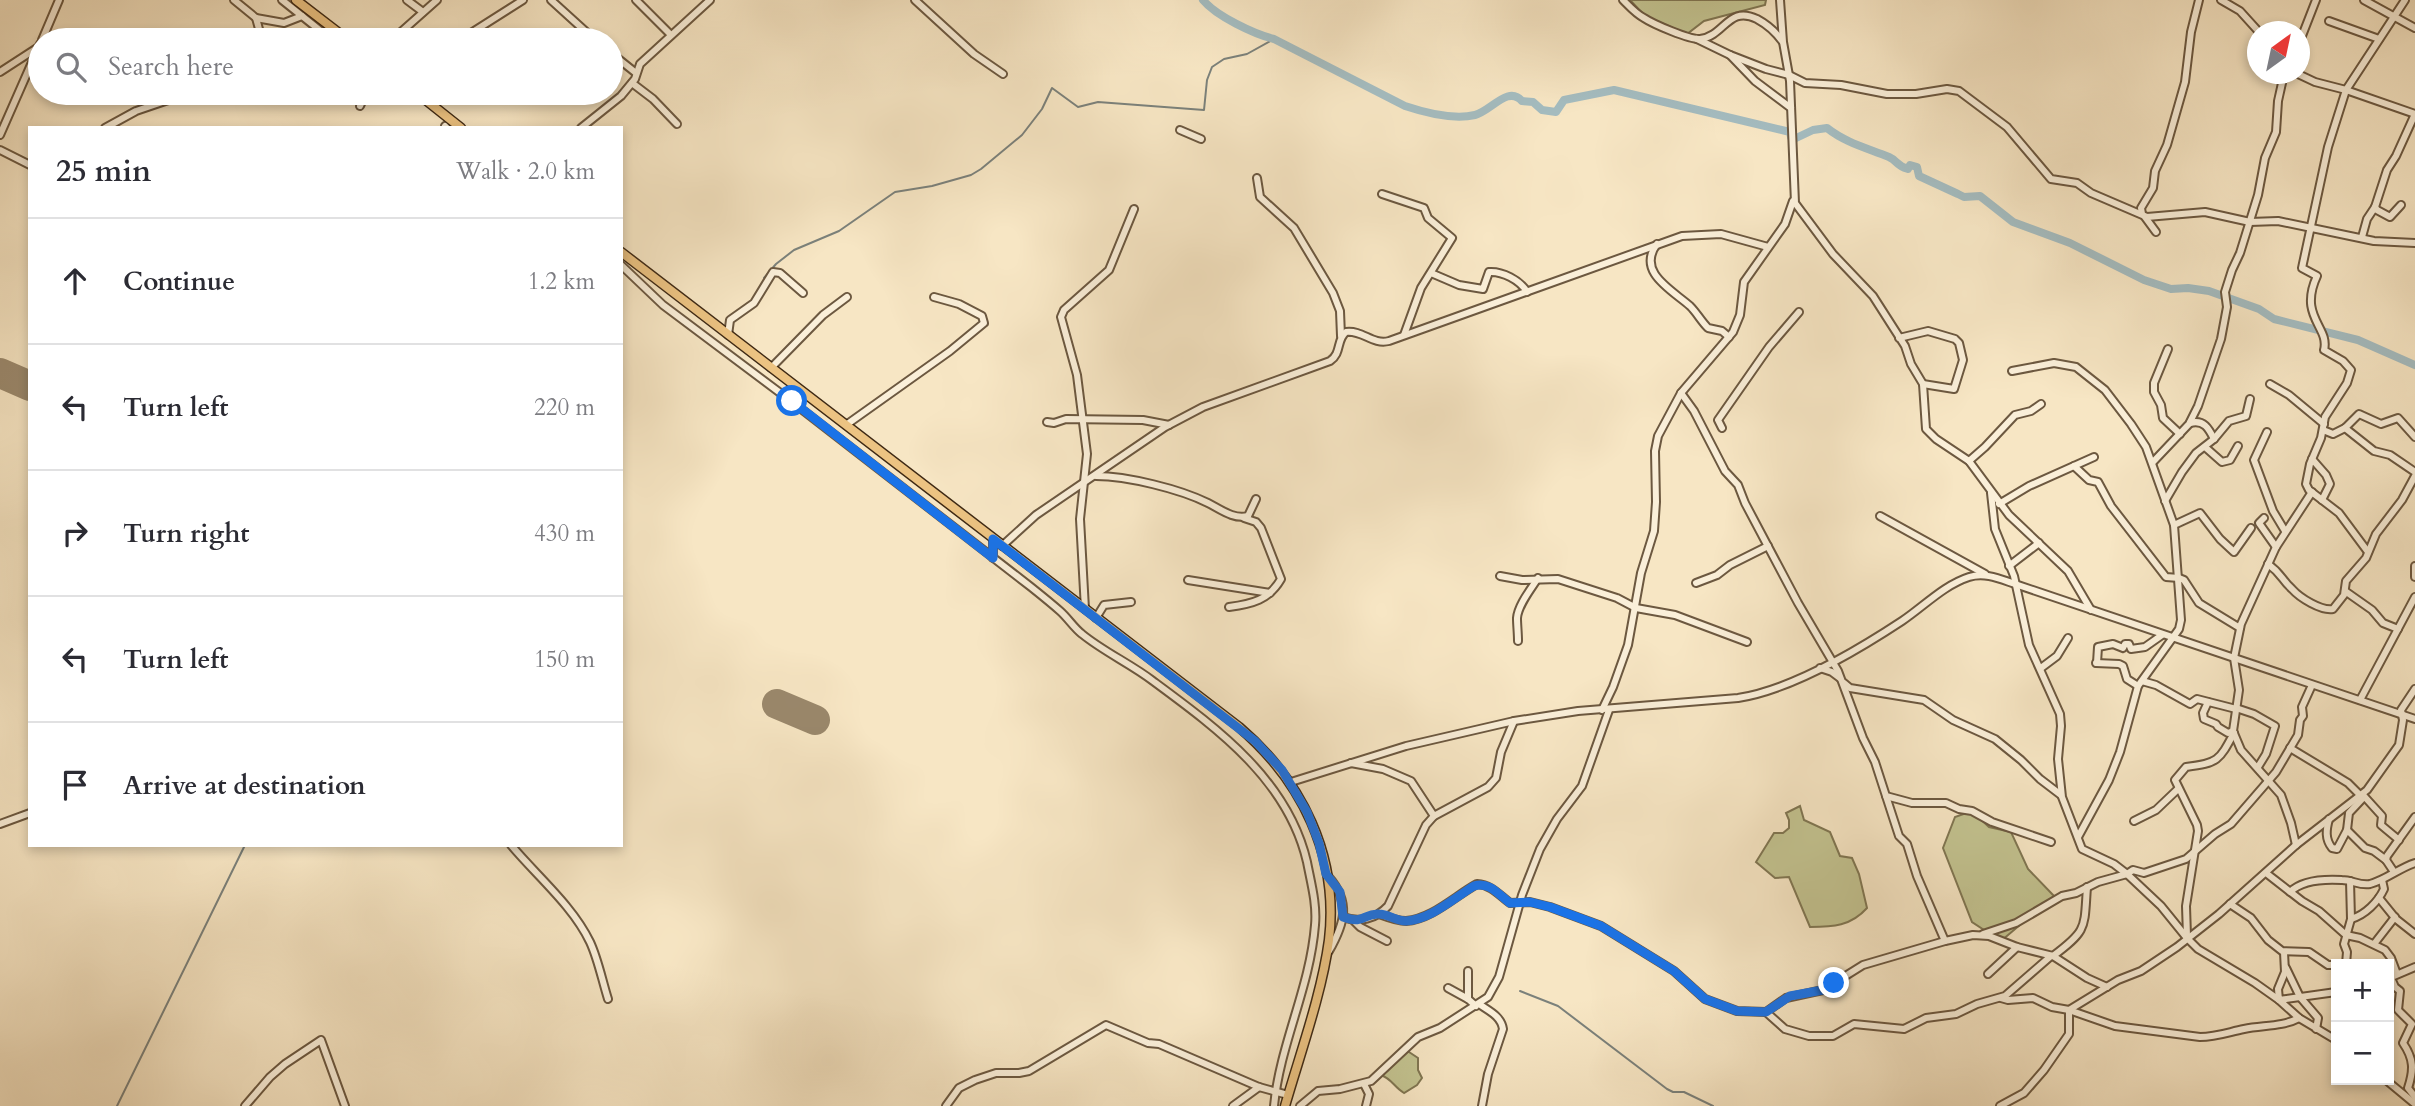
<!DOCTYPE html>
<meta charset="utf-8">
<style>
body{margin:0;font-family:Cardo,serif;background:#f2f2f3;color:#2b2b33}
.controls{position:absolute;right:21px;bottom:21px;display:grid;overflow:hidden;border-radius:0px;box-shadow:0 4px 10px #0003}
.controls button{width:63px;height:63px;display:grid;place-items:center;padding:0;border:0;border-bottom:2px solid #e1e1e2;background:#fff;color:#2b2b33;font:35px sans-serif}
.compass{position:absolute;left:2247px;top:21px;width:63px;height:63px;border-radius:50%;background:#fff;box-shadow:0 4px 10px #0003;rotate:33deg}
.stop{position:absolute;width:21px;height:21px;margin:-16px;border:5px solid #1a73e8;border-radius:50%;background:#fff}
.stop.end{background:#1a73e8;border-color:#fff;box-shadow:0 2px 7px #0008}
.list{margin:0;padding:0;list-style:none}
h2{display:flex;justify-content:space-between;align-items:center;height:91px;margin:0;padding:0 28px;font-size:30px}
h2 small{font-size:23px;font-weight:400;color:#7c7c81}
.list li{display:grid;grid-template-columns:46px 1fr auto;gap:21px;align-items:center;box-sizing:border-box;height:126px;padding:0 28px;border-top:2px solid #e1e1e2}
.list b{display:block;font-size:26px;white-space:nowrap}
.list em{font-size:23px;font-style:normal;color:#7c7c81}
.icon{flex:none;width:38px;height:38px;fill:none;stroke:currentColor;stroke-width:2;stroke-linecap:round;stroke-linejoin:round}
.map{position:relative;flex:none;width:2415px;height:1106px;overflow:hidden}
.search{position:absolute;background:#fff;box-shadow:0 4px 10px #0003;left:28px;top:28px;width:595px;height:77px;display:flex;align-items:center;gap:18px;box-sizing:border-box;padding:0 24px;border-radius:38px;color:#7c7c81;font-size:26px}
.panel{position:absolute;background:#fff;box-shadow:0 4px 10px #0003;left:28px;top:126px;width:595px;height:721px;border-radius:0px}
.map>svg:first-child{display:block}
.green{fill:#c3c390;stroke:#807652;stroke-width:2}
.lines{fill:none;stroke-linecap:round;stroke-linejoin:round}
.stream{stroke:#7b817b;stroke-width:2}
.river{stroke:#a4bcc0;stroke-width:8}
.runway{stroke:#9a886c;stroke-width:30}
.minor-casing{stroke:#6c5840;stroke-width:10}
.major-casing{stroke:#3e2914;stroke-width:11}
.minor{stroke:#faefd9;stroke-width:6}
.major{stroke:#ecc382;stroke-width:8}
.route{stroke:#1a73e8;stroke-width:9}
</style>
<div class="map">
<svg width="2415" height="1106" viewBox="0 0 2415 1106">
<rect width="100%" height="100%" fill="#f7e6c4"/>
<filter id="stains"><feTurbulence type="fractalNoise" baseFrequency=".00286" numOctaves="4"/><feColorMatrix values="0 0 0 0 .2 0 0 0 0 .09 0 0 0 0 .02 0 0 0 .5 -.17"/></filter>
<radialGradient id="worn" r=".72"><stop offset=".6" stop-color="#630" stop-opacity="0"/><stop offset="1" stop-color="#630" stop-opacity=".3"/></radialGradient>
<g class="green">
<path d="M1630,0H1766L1765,5L1704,21L1687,34L1645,16Z"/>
<path d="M1800,806L1804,820L1830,832L1840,856L1852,858L1859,874L1867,908C1851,926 1833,927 1810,927L1789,877L1775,878L1756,862L1774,833H1783L1789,828V820L1786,813Z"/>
<path d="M1972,811L1989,827L2011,832L2028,869L2054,896L2001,941L1972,922L1943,848L1955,817Z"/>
<path d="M1406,1050L1418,1058V1070L1422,1078L1417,1085L1404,1093C1394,1087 1392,1079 1381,1075Z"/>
</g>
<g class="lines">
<g class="stream">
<path d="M764,278L776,264L794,250L839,231L895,192L932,186L971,175L981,169L1022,135L1042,109L1052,88L1078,107L1098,102L1204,110L1207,80L1212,67L1224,59L1247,54L1274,39"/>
<path d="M1520,991L1558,1006L1667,1089L1673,1092H1684L1713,1106"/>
<path d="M117,1106L245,845"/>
</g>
<g class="river">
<path d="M1203,0C1216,16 1254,34 1274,39L1405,106C1426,113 1453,120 1475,115C1491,111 1508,85 1522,101L1533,102L1542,110L1556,112L1564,100L1614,90L1790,132L1791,137"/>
<path d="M1794,139L1813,130L1827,128C1846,143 1867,148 1889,157C1898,161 1895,165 1908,169L1910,165L1917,167L1919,176L1958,194L1964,197L1980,196L2013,222L2070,243L2144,280L2171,289L2188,288L2209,291L2259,309L2274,319L2358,340L2415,365"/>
</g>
<g class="runway">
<path d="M0,373L30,386"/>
<path d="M777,704L815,720"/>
</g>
<g class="minor-casing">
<g id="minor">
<path d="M234,0L256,18L262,40"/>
<path d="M282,0L332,40"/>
<path d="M407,0L423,12"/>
<path d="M551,0L595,40"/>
<path d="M636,0L671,35"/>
<path d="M915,0L974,54L1003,74"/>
<path d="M1623,0C1630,7 1636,14 1644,18C1653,24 1690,40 1700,39C1725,36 1728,5 1757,19C1768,25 1775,31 1782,41"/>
<path d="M1780,0L1783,42L1790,81L1795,203L1833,254L1873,296L1905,346L1911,364L1923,384L1926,429L1936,439L1969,461L2009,515L2068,571L2091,610"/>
<path d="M2221,0L2240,11L2259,32"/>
<path d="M2364,0L2415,28"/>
<path d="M256,18L284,23L302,16"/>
<path d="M2329,21L2379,39"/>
<path d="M1697,39L1730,55L1755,81L1791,108"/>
<path d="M42,40L59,0"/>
<path d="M392,40L437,0"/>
<path d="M460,40L523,0"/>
<path d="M2300,41L2316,0"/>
<path d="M611,53L636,73"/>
<path d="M1730,55L1766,69L1789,75L1805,83L1841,85L1887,94H1916L1947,89L1959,91L2007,127L2051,179L2077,183L2091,193L2147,217L2205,212L2250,222L2278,221L2374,241L2415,243"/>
<path d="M0,72L37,48"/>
<path d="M2298,74L2315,82L2346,90L2415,114"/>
<path d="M632,83L653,99L677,124"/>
<path d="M360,106L366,93"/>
<path d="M445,126L447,128"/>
<path d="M105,128L136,111L189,93"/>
<path d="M581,128L621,96L635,79L640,64L710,0"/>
<path d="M1180,130L1201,139"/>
<path d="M0,135L40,44"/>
<path d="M0,150L30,165"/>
<path d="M1257,178L1260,197L1294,228L1333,293L1340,311L1341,336"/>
<path d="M1382,194L1424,208L1428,218L1452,238L1421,288L1404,335"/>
<path d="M2401,205L2390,217L2377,210L2375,207L2387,170L2396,156L2415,114"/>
<path d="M2142,214L2141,208L2153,188L2155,171L2167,145L2185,82L2191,32L2199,0"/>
<path d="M2145,217L2156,232"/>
<path d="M2362,237L2367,219L2375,207"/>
<path d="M1657,244C1636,272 1672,290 1690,306C1697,313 1701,321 1708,328L1722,331L1729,337"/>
<path d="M621,265L663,305L791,401L1031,587C1041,595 1051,603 1060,611C1068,618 1074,628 1082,634C1104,652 1131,664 1153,681C1218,729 1288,780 1307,862C1311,883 1317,904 1315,925C1310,988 1280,1044 1274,1106"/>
<path d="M1431,273L1459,285L1483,289L1489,272C1502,271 1520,280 1527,292"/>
<path d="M728,335L730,320L754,303L773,272L780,273L803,293"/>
<path d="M1899,338L1928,331L1955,339L1959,343L1963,360L1954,389L1923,384"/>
<path d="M2168,349L2154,383V392L2161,405L2163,418L2180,434"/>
<path d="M771,368L823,315L847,297"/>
<path d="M2012,371L2054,363L2076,367L2105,390L2131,424L2146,447L2174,525L2181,620L2179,629L2138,686L2120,752L2109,780L2078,837"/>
<path d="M2270,384L2289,395L2324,424"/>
<path d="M1681,393L1694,411L1725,471L1738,485L1745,503L1798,603L1838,671L1863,738L1875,762L1886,796L1912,803H1946L1959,809L1972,811L1992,822L2051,842"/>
<path d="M1047,422L1054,423L1066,419L1143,420L1169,425"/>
<path d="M2190,423C2204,419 2209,429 2214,439"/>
<path d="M846,425L950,351L984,323L982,316L959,304L934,297"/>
<path d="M1722,428L1718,420L1769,347L1799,312"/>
<path d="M2345,428L2374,451L2390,455L2415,472"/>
<path d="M2323,430L2333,434L2345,428L2359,414L2381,424L2398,418L2415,437"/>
<path d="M2267,432L2254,460L2273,511L2285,531"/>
<path d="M2205,447L2222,462L2230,460L2238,446"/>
<path d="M2312,459L2326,475L2330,484L2322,500"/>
<path d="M1969,461L1985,447L2015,415L2031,411L2041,404"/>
<path d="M2153,462L2189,424L2198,406L2221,339L2227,307L2225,292L2232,270L2240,253L2258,195L2265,158L2276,132L2278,101L2284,74"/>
<path d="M2074,466L2089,480L2098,482L2111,506L2166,577L2179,578L2184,580L2199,603L2240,628"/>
<path d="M1096,476C1127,476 1180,489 1208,503C1220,509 1234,520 1248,516L1256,499"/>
<path d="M1991,493L1995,529L2014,576L2029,645L2060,714L2061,726L2058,759L2062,797L2082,849L2114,864L2127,874L2161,906L2187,938L2198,949L2255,983L2279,1000L2299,1018L2336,1040"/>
<path d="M2165,501L2182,472L2196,453L2214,439L2229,421L2246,416L2250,399"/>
<path d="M1999,504L2029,486L2094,457"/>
<path d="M1880,516L1985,574"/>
<path d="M2264,518L2259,523L2276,547"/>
<path d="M2174,525L2200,513L2220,539L2234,552L2251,528"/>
<path d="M1002,546L1036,515L1165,427L1203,407L1330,361C1342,353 1336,340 1346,332C1363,330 1372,345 1389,341L1682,236L1721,234L1768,247"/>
<path d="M2368,552L2339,513L2309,490L2306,484L2310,464L2321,438L2325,417L2347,383L2351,370L2343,361L2324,350C2330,327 2298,317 2317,276L2302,268L2328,147L2346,90L2405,0"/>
<path d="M993,558V539"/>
<path d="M2268,564C2282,574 2281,579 2292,589C2300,598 2321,611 2333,609L2344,595L2346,581L2366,558L2376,534L2402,500L2415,476"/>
<path d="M2009,566L2039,543"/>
<path d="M2415,566V577"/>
<path d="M1500,576L1522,580L1558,579L1617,598L1636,608L1675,615L1747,642"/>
<path d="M1188,580L1270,593"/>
<path d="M1696,583L1717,575L1730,565L1768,546"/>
<path d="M2345,591L2372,610L2383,623L2398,629"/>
<path d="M1229,607C1252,604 1269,600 1281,579L1261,528L1256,522L1244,518"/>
<path d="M1085,609L1080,519L1087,454L1077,375L1061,317L1064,310L1109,270L1134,209"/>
<path d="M1096,618L1104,605L1131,602"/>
<path d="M1518,641C1518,633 1517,625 1517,618C1518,605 1531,589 1538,578"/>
<path d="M2096,663L2119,664L2123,666L2127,679L2138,686"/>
<path d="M2097,663L2098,647L2113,644L2123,648L2125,644H2129L2131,649L2145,647L2162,635"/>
<path d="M1820,668L1832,672L1840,678"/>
<path d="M2041,668L2057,656L2068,638"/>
<path d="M2142,681L2156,685L2190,704L2197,699L2236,709"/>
<path d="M1844,683L1850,688L1924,700L1953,720L1995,739L2021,760L2040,779L2061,795"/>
<path d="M2360,700L2415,597"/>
<path d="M2208,702L2203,713L2204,719L2216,724L2218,727L2228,733L2233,731"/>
<path d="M2236,708L2254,714L2275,726L2266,754L2258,767"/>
<path d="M1602,710L1613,687L1628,645L1641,573L1654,531L1656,502L1655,451L1658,436L1681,393L1733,332L1740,315L1744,282L1785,224L1793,201"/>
<path d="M2290,748L2348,783L2360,795"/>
<path d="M1351,763L1383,769L1411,781L1434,816"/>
<path d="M1291,782L1406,746L1514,721L1578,711L1738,698C1790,690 1858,650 1902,621C1923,607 1944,585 1969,577C1985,572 2000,579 2015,584L2415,719"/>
<path d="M2363,795L2382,816L2381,825L2399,840"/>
<path d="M1886,796L1899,836L1907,844L1917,876L1945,941"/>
<path d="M2329,819C2326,830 2325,839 2332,848L2337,849L2347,830L2349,813L2364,797"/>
<path d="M2134,821L2156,810L2178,789"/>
<path d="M0,824L30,813"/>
<path d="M2347,830L2365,848L2374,851L2386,860"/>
<path d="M511,845C536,875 573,906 590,942C598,959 602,980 608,999"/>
<path d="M2296,845L2291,823L2281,795L2241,750L2233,731L2239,690L2234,658L2241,624L2276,547L2312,492"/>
<path d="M2394,872L2386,860L2387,856L2415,817"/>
<path d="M2266,873L2302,901L2319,911L2346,935L2360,938L2385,950L2391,958L2397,974"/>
<path d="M1328,876C1351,902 1345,923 1329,951"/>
<path d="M2290,892C2302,880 2325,879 2342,880C2352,880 2360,886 2370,884C2386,880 2399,868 2415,863"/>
<path d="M2379,898L2396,919L2415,934"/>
<path d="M2230,904L2251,918L2268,940L2282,951L2309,952L2328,965H2336"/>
<path d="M1379,914C1387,917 1397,921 1406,921C1432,919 1455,896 1477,884C1492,885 1499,895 1510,903L1530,902L1550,907L1601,926L1674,971L1705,999L1737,1011L1766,1012L1786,998L1823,990L1863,965L1945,941L1973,935L1989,936L2017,947L2053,956L2087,978L2107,987"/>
<path d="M1343,917C1359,923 1376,919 1388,906L1426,825L1434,816L1488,787L1496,778L1501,752L1514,721"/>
<path d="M2351,919C2365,915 2378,902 2384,889L2382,880"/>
<path d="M1354,921L1360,927L1387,941"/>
<path d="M1983,934L2016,923L2062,896L2076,893L2098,882L2127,874L2133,870L2144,873L2186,859L2215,834L2231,824L2276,772L2298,735L2300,720L2303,716L2302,707L2312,685"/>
<path d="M2187,936L2186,906L2198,831L2197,825L2175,780L2186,767C2218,763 2219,761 2234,733"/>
<path d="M2374,944L2395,917"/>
<path d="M2284,952L2285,972L2278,989L2279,1000L2336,992"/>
<path d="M2053,956C2088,930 2084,928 2087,887"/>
<path d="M2346,964L2347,952L2344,944L2351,919L2350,881"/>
<path d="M2286,968L2300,997L2318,1018L2316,1029"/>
<path d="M1988,974L2017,947"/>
<path d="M2390,976L2395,987L2400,991L2398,1010L2412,1024L2403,1043C2414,1059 2414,1070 2408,1088L2415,1097"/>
<path d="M2394,976L2415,967"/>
<path d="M1448,988L1468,999L1476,1006"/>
<path d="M2001,998L2008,1000L2033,998L2052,1007L2069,1010L2115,1026L2200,1037C2216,1037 2229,1032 2244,1029C2263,1025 2282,1027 2299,1018"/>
<path d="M1468,999V971"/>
<path d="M1479,1004C1489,1011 1501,1016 1503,1029L1488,1074L1482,1106"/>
<path d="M1766,1012L1785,1029L1809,1036H1833L1854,1024L1904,1029L1926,1018L1956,1014L1977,1004L2005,996L2051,956"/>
<path d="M2386,1080L2415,1104"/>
<path d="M1364,1084L1369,1094L1366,1106"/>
<path d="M245,1106L270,1077L285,1064L321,1040L345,1106"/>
<path d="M946,1106L959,1088L975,1080L996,1073H1019L1029,1071L1106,1025L1148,1043L1159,1044L1259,1087L1288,1095"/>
<path d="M1233,1106L1259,1087"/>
<path d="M1300,1106L1318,1091L1340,1089L1371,1081L1418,1037L1440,1028L1488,997L1499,977L1522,895L1540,849L1557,819L1582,786L1609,710"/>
<path d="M2000,1106L2024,1093L2044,1070L2069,1034V1010L2118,980L2141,971L2177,947L2219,914L2296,845L2367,790L2399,745L2403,720L2401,710L2415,689"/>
</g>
</g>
<g class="major-casing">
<g id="major">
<path d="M296,0L348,40"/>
<path d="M417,93L461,128"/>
<path d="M621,252L1239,727C1302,781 1339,856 1329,940C1322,993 1300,1054 1285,1106"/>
</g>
</g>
<use href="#minor" class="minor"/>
<use href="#major" class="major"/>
</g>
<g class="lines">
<path class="route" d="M792,401L993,558V539L1255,741L1282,770L1307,812L1319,843L1326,874L1340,892L1343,917C1365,925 1363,913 1379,914C1388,914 1396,921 1406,921C1430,920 1454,898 1474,886C1489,881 1499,895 1510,903L1530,902L1550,907L1601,926L1674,971L1705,999L1737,1011L1766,1012L1790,996L1823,990L1834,983"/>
</g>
<rect width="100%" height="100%" filter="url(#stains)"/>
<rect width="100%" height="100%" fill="url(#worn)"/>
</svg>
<div class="controls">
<button>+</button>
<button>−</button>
</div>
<svg class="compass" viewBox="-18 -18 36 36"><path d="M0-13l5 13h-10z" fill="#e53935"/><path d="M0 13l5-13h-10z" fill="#7c7c81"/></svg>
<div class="stop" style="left:792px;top:401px"></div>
<div class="stop end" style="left:1834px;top:983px"></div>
<div class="search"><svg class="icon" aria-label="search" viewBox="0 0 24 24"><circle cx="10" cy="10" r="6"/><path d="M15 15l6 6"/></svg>Search here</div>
<section class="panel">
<h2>25 min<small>Walk · 2.0 km</small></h2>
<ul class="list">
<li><svg class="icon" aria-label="ahead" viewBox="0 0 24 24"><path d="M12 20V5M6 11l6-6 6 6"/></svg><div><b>Continue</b></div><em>1.2 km</em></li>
<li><svg class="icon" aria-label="left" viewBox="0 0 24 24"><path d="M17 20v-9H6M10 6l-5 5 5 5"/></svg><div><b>Turn left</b></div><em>220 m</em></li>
<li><svg class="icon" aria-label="right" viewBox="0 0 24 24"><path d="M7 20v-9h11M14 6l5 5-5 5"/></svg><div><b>Turn right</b></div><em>430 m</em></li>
<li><svg class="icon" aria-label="left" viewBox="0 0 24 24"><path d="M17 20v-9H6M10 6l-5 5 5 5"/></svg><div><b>Turn left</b></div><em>150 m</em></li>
<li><svg class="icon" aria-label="arrive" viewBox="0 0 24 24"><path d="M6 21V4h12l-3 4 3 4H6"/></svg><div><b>Arrive at destination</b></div></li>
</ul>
</section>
</div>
